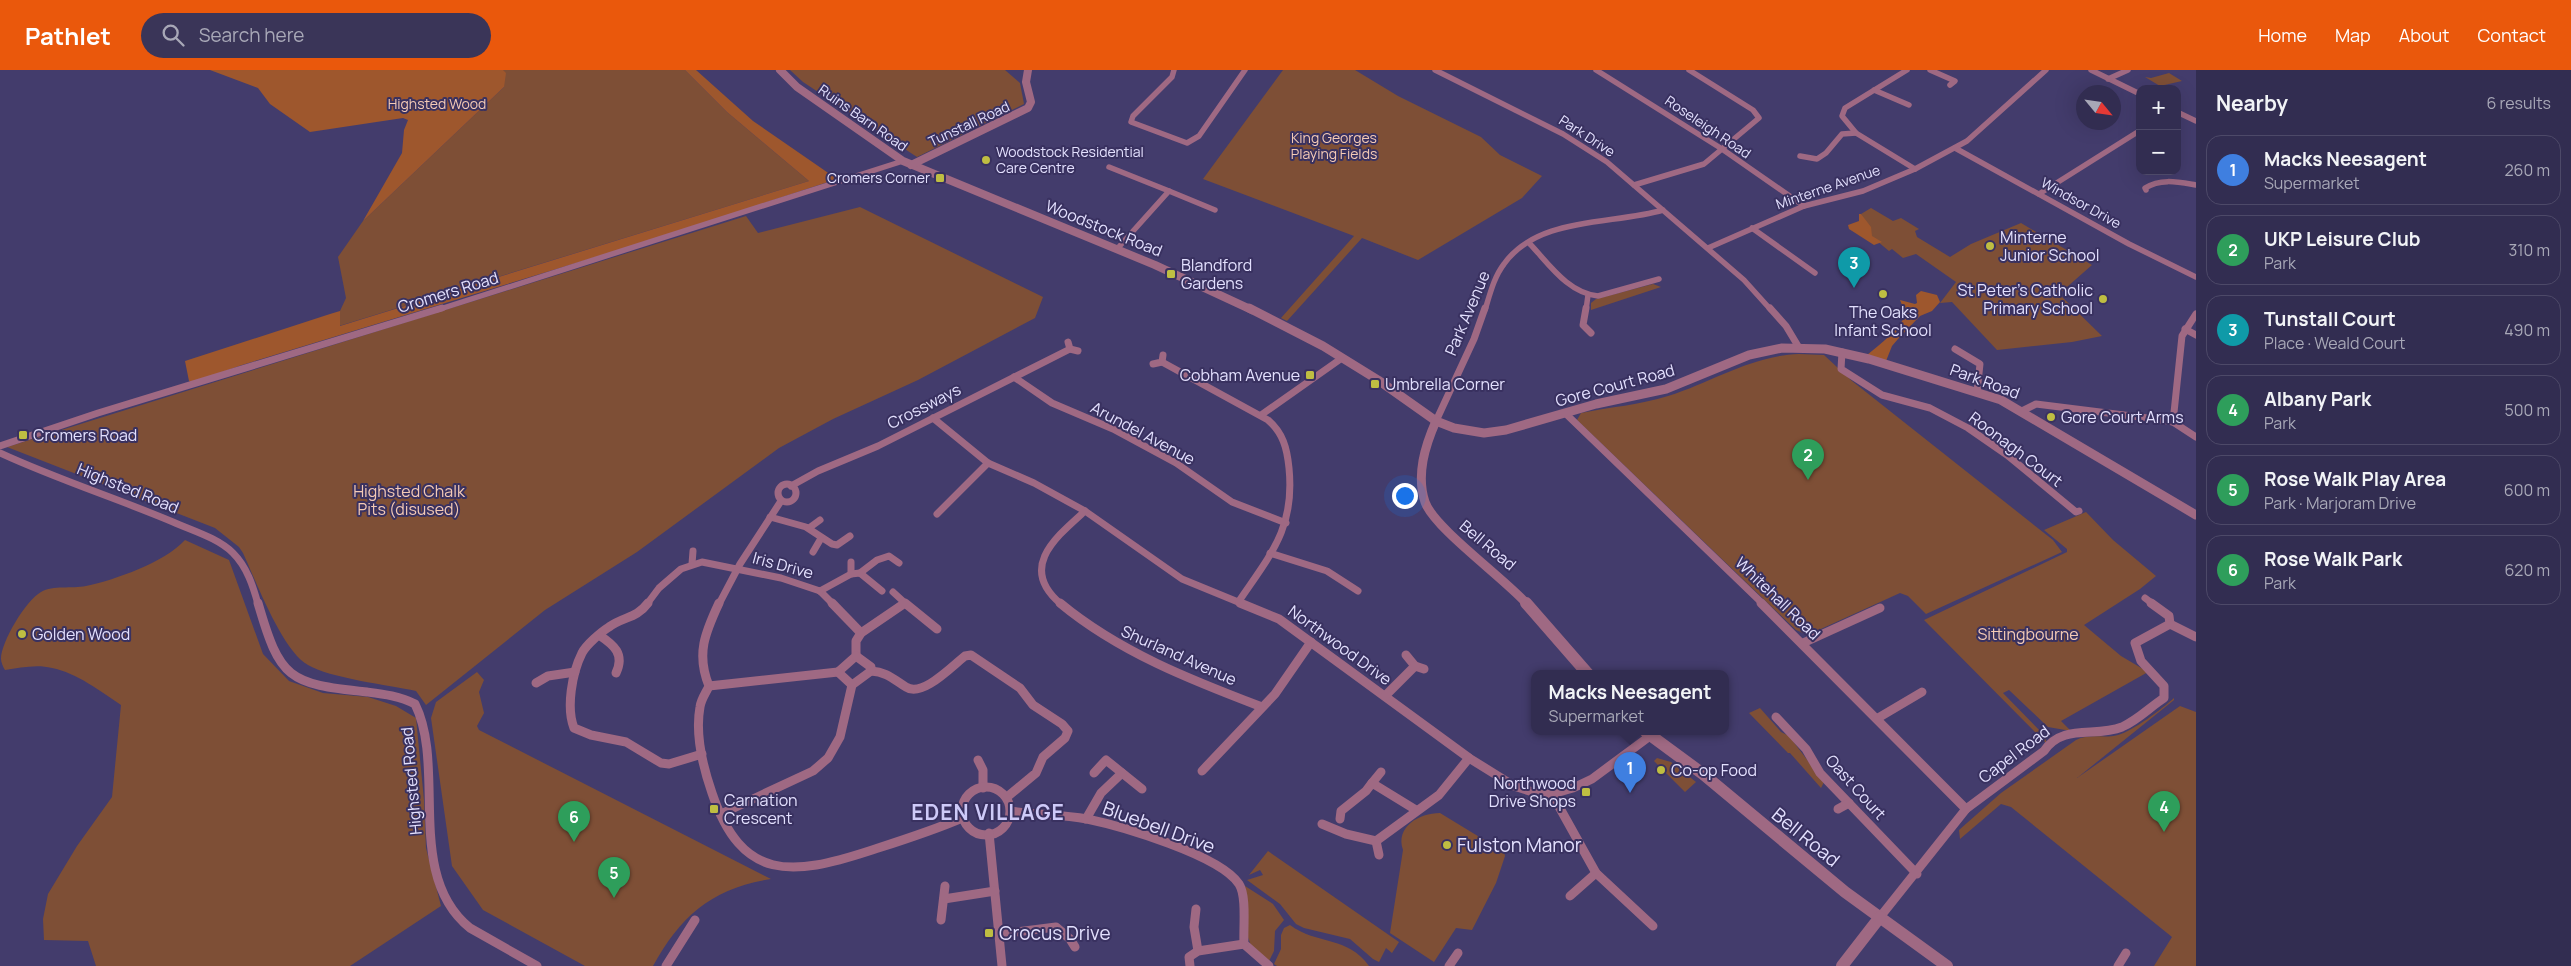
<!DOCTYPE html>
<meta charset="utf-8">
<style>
body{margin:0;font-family:Manrope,sans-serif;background:#3a3558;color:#f1f3f6}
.controls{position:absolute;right:15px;top:15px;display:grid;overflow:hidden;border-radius:10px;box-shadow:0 5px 20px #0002}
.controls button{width:45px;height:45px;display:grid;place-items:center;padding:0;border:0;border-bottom:1px solid #4d4968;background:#322d51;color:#f1f3f6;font:25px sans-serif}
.compass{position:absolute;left:2076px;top:15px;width:45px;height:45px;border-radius:50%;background:#322d51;box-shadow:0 5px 20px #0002;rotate:119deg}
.you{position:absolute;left:1404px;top:425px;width:18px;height:18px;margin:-12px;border:4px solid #fff;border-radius:50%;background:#1a73e8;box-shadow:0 0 0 8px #1a73e833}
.badge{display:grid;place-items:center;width:32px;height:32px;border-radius:50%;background:#ea580c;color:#fff;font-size:16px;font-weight:700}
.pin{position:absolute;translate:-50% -41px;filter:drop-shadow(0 1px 2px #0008)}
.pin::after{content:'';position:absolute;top:26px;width:18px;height:15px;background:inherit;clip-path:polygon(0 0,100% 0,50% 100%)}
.popup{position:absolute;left:1531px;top:600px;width:198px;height:65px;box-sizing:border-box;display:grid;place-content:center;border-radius:10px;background:#322d51;filter:drop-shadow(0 1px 4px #0005);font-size:16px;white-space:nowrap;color:#a8a8b7}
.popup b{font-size:19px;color:#f1f3f6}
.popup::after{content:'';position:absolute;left:50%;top:100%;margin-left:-10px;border:10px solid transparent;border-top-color:#322d51}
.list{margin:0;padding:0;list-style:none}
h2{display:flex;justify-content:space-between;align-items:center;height:65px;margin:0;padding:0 20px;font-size:21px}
h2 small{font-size:16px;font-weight:400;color:#a8a8b7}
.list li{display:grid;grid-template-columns:32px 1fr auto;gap:15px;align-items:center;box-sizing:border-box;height:70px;margin:0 10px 10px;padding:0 10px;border:1px solid #4d4968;border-radius:15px}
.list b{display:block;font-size:19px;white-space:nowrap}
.list p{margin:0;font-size:16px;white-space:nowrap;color:#a8a8b7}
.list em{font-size:16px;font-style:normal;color:#a8a8b7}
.icon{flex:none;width:28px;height:28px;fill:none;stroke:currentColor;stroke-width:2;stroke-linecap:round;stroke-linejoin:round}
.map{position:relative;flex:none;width:2196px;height:896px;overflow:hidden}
header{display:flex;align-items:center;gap:30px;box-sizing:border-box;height:70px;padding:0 25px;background:#ea580c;color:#fff}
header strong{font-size:24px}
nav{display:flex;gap:28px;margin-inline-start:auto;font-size:18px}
.search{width:350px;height:45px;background:#3a3558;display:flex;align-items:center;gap:12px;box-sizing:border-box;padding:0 18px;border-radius:28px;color:#a8a8b7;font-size:19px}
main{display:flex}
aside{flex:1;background:#322d51}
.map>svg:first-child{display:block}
.green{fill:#7e4f36}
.forest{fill:#9e572d}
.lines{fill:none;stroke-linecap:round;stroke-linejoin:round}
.minor-far2{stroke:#9f6983;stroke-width:5.5}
.minor-far1{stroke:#9f6983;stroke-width:7}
.minor{stroke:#9f6983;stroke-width:9}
.tertiary-far2{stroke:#9f6983;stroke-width:8}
.tertiary-far1{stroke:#9f6983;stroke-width:9}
.tertiary{stroke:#9f6983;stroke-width:12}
.poi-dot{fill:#bfbe42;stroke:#393160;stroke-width:2}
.labels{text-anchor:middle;stroke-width:4;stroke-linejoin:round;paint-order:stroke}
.far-park-label{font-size:14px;fill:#f4cab5;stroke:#393160}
.far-street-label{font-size:14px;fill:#e3e0fe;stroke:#393160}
.far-poi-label{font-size:14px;fill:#e3e0fe;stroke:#393160;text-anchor:start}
.street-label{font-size:16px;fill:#e3e0fe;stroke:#393160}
.poi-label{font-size:16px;fill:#e3e0fe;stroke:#393160;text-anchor:start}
.park-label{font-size:16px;fill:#f4cab5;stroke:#393160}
.near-street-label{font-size:19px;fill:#e3e0fe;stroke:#393160}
.near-poi-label{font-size:19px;fill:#e3e0fe;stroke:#393160;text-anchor:start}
.district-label{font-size:21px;font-weight:bold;letter-spacing:1px;fill:#cecaf8;stroke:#393160}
</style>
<header>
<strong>Pathlet</strong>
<div class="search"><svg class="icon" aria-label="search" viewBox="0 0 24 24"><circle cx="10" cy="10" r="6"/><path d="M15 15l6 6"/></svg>Search here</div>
<nav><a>Home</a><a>Map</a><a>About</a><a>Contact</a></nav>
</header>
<main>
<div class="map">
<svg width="2196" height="896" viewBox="0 0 2196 896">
<rect width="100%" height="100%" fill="#433c6c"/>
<g class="green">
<path d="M503,0H685L727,42L809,111L339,256L340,241L346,228L338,187L363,151L504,17Z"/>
<path d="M790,0H1005L1020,13L1024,34L917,87L803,12Z"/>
<path d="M1283,0H1355L1398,26L1481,67L1500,85L1542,106L1522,128L1418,190L1362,168L1287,251L1281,248L1354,166L1203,109Z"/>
<path d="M2169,3L2182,11L2160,16L2145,7L2151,8Z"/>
<path d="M860,137L1043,227L1035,248L918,310L833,349L779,378L637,482L545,540L426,635L416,621C389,615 329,608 308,595C282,581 256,511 243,483L239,477L215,458L7,377L746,146L758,163Z"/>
<path d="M1871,138L1893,151L1901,148L1919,159L1915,161L1917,167L1950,187L1971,174L2021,153L2092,195L2059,224L2102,266L2072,272L1997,280L1952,232L1940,233L1956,212L1916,184L1903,188L1892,179L1889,181L1871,166L1861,144Z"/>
<path d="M1653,214L1661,217L1591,240V233L1596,229Z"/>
<path d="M1799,284L1824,285L1852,311L2053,470L2062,482L1926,544L1908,526L1900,523L1812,563H1803L1796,560L1577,350L1581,343C1610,337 1640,335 1668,326C1713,312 1750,286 1799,284Z"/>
<path d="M2086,442L2113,470L2156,506L2140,519L2084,555L2121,586L2148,602L2061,651L2071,661L2048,657L2009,620L2003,623L2045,666L2047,674L1924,550L2067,482V479L2044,460Z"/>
<path d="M185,470L229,490L263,584L289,611L323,623L368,627L396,636L416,648L424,730L426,778L441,836L350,896H96L88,871L44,870L43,849L48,824L77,776L112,727L121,635C100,621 77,603 52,598C36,594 20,598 5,600C3,597 1,592 1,589C1,572 26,530 41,522C53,515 72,519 86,516C115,510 165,492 185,470Z"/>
<path d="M477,602L484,610L479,622L484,643L477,656L479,660L771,809C713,818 681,845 653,896H585L483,840L452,796L431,648L436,632Z"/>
<path d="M2174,628V630L2077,708L2180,636L2196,642V896H2154L2172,867L2011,737L2001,734L1960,769L1959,760L2001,723L2076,670C2090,663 2104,669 2118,665C2133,661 2162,639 2174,628Z"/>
<path d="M1760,638L1781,662L1789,666L1824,712L1821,718L1790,683H1788L1749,643Z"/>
<path d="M1657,688L1671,692L1696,712L1685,722L1654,691Z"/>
<path d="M1440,743L1504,782L1505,786L1496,813L1472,860L1456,858L1434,892L1390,863L1403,780C1395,757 1419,743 1440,743Z"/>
<path d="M1268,781L1399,872L1392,883L1386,878L1379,892L1373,889L1350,869L1304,858L1296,854L1280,834L1247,810L1263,805L1260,800L1249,805Z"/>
<path d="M1245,816L1273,834L1284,850L1275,861L1274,881L1269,891L1252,878L1247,865Z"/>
<path d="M1290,855C1317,875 1348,866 1369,896H1277L1274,894L1281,879V865L1284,858Z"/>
</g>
<g class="forest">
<path d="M210,0H503L506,3L504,17L363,151L402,83L404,60L408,50L403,48L310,62L270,34L258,18Z"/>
<path d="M685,0H696L753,51L837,109L668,165L242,295L192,313L189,311L185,291L330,244L340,241V256L809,111L727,42Z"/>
<path d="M1859,144H1861L1871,157L1872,166L1882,172L1874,175L1849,159L1848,155L1859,151Z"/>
<path d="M1921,221L1937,225L1940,232L1932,241L1920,246L1898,269L1892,276L1886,291L1867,285C1882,273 1896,262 1906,245L1900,230L1915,234L1917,233L1916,225Z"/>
</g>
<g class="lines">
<g class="minor-far2">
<path d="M1174,0L1172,7L1133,46L1131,52L1187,73L1199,66L1245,0"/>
<path d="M1435,0L1563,64L1607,92L1744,210L1771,240"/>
<path d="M1596,0L1722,79L1804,136"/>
<path d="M1907,0L1845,38L1842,46L1856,63L1915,99"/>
<path d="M1930,0L1955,11L1950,15"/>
<path d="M2091,0L2140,24"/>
<path d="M2108,9L2128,0"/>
<path d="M1874,20L1909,35"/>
<path d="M2177,42L2196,51"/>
<path d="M1955,78L2129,174L2196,207"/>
<path d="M1800,86L1817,89L1826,83L1842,64L1856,63"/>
<path d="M1109,97L1169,121"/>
<path d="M1634,115L1704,94L1759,48L1753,40L1689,0"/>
<path d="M2146,120L2145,118C2161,108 2178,112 2196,115"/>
<path d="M2039,124L2136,63"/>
<path d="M1752,158L1815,203"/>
<path d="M1530,174C1549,194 1568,223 1598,226L1659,209"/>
<path d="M1708,178L1804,136L1863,121L1915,99L1967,71L2046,0"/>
<path d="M1117,179L1169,121L1215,140"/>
<path d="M437,240L903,91"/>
<path d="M1485,240C1490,224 1494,207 1504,194C1538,146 1613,155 1663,140"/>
<path d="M1586,240L1588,225"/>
</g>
<g class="minor-far1">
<path d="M1586,238L1583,255L1591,263"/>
<path d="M1770,238L1786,256L1798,276"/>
<path d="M2185,259L2196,265"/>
<path d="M1068,272L1070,279L1078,281"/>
<path d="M1955,279L1980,294L1977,322"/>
<path d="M1842,282L1841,299L1882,325L1930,338L1968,358L2007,385L2076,442L2079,441"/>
<path d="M1162,292L1268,350C1283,363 1287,378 1289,398C1295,458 1271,484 1239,531"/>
<path d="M1153,294L1162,292L1163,285"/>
<path d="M1014,307L1052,333L1113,359L1176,393L1232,432L1286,453"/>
<path d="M2022,341L2036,334L2156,349L2173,352L2196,367"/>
<path d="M1565,343L1763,534"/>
<path d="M1261,345L1342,288"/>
<path d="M933,348L988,393L1034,413L1085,441L1182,509L1243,534"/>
<path d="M1436,351L1474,269L1485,238"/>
<path d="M2173,352L2182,266L2196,244"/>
<path d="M0,376L98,343L442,238"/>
<path d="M0,383C56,409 116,428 173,452C193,461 218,468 233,483C247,497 253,516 258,534"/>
<circle cx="787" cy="423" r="9"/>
<path d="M791,416L818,401L878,376L1070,279"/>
<path d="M937,444L988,393"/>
<path d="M770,447L806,457L832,474L837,475L850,466"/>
<path d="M809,458L820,450"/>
<path d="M813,482L820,470"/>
<path d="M1270,483L1327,501L1358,521"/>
<path d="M851,492V504"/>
<path d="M692,494L693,481"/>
<path d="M860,503L877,490L889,486L899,493"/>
<path d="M820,521L851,504L860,503L882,521"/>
<path d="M820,521L833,534"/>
<path d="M893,522L905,533"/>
<path d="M2145,528L2153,534"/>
<path d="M647,534L659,518L681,499L702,492L781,508L820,521"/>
<path d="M719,534L740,494L781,431"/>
<path d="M903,534H906"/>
<path d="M1061,534C1018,498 1055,468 1085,441"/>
</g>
<g class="minor">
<path d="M258,533C280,609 288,614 367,622C383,624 400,626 415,634C447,698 404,805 470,858L537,896"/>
<path d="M648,533C636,549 624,546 609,557C601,562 586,575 582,583C572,603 566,638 574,658L591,665L626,672L661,693L669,694L702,684"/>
<path d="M719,533C705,563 696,584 709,616C706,623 701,629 700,637C695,664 703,697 712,723C742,812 792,806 869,781C900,771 932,761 962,748"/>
<path d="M832,533L861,563"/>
<path d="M1060,533C1119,582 1191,610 1262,637"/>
<path d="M1240,533L1279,549L1469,688L1514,716L1539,724H1552L1573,718L1592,709L1650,666"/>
<path d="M1761,533L1966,739"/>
<path d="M2151,533L2169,546L2170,554"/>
<path d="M599,565C614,575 625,584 616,603"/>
<path d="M1803,573L1880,538"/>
<path d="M1406,585L1415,596L1424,599"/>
<path d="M871,601C887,602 893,609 906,617C922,628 952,596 965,586L971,585L1020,618L1033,635L1062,654L1068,661L1065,668L1043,687L1036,703L1007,727"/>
<path d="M838,602L856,586V571L861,563L905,533L937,559"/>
<path d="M536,613L548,606L575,602"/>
<path d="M852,615L871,601V597L856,586"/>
<path d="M709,616L838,602"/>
<path d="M1385,626L1415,596"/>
<path d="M1776,647L1806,679L1820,703L1917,804"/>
<path d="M1878,648L1922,622"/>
<path d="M978,690L983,700V718"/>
<path d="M1202,701L1275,624L1311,572"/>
<path d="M1094,703L1106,690L1142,719"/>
<path d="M1372,713L1381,702"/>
<circle cx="986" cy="741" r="24"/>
<path d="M1552,724L1596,803L1653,856"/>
<path d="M1838,739L1849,733"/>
<path d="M1011,741C1036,745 1062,744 1087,749C1121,756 1220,785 1239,814C1247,826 1243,859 1244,874L1269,896"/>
<path d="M721,744L813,701L828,688L840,667L852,615L838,602"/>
<path d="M1086,749L1101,723L1122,703"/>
<path d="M1340,749L1341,741L1366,721L1372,713L1416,740"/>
<path d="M1322,754L1346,764L1376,771L1439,725L1469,688"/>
<path d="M989,763L1002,896"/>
<path d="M1376,771L1379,785"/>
<path d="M1570,826L1596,803"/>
<path d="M944,829L995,821"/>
<path d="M1196,839L1194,857L1198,881"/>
<path d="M1880,847L1966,739L2044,681C2063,653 2095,668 2122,657C2138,650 2150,637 2164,628V616L2141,591L2135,573L2170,554L2196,567"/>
<path d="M941,850L945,816"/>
<path d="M999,864L1056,857L1070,869L1075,877"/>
<path d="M666,896L695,850"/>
<path d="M1190,896L1189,887L1198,881L1244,874"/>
<path d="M1449,896L1458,883"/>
<path d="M2118,896L2126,883"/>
</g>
<g class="tertiary-far2">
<path d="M780,0L797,17L903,91L1155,195L1252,240"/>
<path d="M911,95L1028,38L1031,32L1026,12L1028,0"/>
</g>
<g class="tertiary-far1">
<path d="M1249,238L1323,276L1378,310L1436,351L1454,358L1484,363L1506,360L1596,334L1666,319L1749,285L1782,278L1825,279L1869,289L2001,330L2196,445"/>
<path d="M1436,351C1425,376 1416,405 1425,432C1434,458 1504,508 1527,534"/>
</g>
<g class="tertiary">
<path d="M1526,533L1588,604"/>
<path d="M1646,662L1703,704L1845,822L1947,896"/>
<path d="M1842,896L1880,847"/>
</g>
</g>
<g class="poi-dot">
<circle cx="986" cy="90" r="5"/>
<rect x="935" y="103" width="10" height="10" rx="2.5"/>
<circle cx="1990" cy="176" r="5"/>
<rect x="1166" y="199" width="10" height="10" rx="2.5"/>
<circle cx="1883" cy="224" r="5"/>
<circle cx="2103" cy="229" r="5"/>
<rect x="1305" y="300" width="10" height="10" rx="2.5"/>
<rect x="1370" y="309" width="10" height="10" rx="2.5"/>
<circle cx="2051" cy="347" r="5"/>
<rect x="18" y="360" width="10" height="10" rx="2.5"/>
<circle cx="22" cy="564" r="5"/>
<circle cx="1661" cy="700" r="5"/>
<rect x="1581" y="717" width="10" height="10" rx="2.5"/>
<rect x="709" y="734" width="10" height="10" rx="2.5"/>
<circle cx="1447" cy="775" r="5"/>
<rect x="984" y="858" width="10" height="10" rx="2.5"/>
</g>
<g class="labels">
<g class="far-park-label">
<text x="437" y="39">Highsted Wood</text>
<text x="1334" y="73">King Georges<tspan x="1334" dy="16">Playing Fields</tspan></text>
</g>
<g class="far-street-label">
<text transform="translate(863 48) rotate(35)" y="5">Ruins Barn Road</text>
<text transform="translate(969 54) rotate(-25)" y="5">Tunstall Road</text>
<text transform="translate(1708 57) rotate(34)" y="5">Roseleigh Road</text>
<text transform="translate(1587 66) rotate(33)" y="5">Park Drive</text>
<text transform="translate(1828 117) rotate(-19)" y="5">Minterne Avenue</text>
<text transform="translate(2081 133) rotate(29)" y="5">Windsor Drive</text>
</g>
<g class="far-poi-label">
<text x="996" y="87">Woodstock Residential<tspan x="996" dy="16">Care Centre</tspan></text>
<text x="930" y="113" text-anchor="end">Cromers Corner</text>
</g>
<g class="street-label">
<text transform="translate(1104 158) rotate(22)" y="6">Woodstock Road</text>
<text transform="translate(448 222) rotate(-17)" y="6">Cromers Road</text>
<text transform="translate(1467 243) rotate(-67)" y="6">Park Avenue</text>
<text transform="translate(1985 311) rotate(20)" y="6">Park Road</text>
<text transform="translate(1615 315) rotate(-15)" y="6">Gore Court Road</text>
<text transform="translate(924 336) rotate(-27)" y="6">Crossways</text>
<text transform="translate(1143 363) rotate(28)" y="6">Arundel Avenue</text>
<text transform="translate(2016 379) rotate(37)" y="6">Roonagh Court</text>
<text transform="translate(128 418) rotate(22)" y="6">Highsted Road</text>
<text transform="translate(1488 475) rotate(40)" y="6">Bell Road</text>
<text transform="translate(783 495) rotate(15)" y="6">Iris Drive</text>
<text transform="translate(1778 528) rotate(44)" y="6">Whitehall Road</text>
<text transform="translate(1340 575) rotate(36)" y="6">Northwood Drive</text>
<text transform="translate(1179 585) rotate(24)" y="6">Shurland Avenue</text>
<text transform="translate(2014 684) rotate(-37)" y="6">Capel Road</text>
<text transform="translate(411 711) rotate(-95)" y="6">Highsted Road</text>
<text transform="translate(1856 717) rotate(48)" y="6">Oast Court</text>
</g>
<g class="poi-label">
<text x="2000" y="173">Minterne<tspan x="2000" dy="18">Junior School</tspan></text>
<text x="1181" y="201">Blandford<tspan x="1181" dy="18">Gardens</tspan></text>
<text x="2093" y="226" text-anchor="end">St Peter's Catholic<tspan x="2093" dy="18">Primary School</tspan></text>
<text x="1883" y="248" text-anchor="middle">The Oaks<tspan x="1883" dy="18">Infant School</tspan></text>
<text x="1300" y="311" text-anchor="end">Cobham Avenue</text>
<text x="1385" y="320">Umbrella Corner</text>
<text x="2061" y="353">Gore Court Arms</text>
<text x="33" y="371">Cromers Road</text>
<text x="32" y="570">Golden Wood</text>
<text x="1671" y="706">Co-op Food</text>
<text x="1576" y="719" text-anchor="end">Northwood<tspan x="1576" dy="18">Drive Shops</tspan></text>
<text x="724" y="736">Carnation<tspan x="724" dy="18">Crescent</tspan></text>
</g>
<g class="park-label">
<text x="409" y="427">Highsted Chalk<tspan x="409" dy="18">Pits (disused)</tspan></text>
<text x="2028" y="570">Sittingbourne</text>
</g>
<g class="near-street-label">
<text transform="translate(1159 757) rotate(20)" y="7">Bluebell Drive</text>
<text transform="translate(1806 767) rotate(39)" y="7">Bell Road</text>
</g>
<g class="near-poi-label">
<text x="1457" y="782">Fulston Manor</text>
<text x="999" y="870">Crocus Drive</text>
</g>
<g class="district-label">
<text x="988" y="750">EDEN VILLAGE</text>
</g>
</g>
</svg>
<div class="controls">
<button>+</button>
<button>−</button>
</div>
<svg class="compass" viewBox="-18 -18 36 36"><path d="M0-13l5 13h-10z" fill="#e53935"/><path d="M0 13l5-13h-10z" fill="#a8a8b7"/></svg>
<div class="you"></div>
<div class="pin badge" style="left:1630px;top:723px;background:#3f7fe0">1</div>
<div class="popup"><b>Macks Neesagent</b>Supermarket</div>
<div class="pin badge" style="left:1808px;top:410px;background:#2e9e5b">2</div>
<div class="pin badge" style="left:1854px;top:218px;background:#0f9aa8">3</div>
<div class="pin badge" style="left:2164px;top:762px;background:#2e9e5b">4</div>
<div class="pin badge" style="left:614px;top:828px;background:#2e9e5b">5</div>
<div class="pin badge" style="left:574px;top:772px;background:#2e9e5b">6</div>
</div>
<aside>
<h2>Nearby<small>6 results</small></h2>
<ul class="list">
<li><span class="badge" style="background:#3f7fe0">1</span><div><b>Macks Neesagent</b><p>Supermarket</p></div><em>260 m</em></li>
<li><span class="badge" style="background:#2e9e5b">2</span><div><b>UKP Leisure Club</b><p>Park</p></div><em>310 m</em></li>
<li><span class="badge" style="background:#0f9aa8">3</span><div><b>Tunstall Court</b><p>Place · Weald Court</p></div><em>490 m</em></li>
<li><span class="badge" style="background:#2e9e5b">4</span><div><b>Albany Park</b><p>Park</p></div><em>500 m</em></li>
<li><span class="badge" style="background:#2e9e5b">5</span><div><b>Rose Walk Play Area</b><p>Park · Marjoram Drive</p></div><em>600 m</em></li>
<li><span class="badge" style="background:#2e9e5b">6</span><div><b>Rose Walk Park</b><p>Park</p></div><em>620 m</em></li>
</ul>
</aside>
</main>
